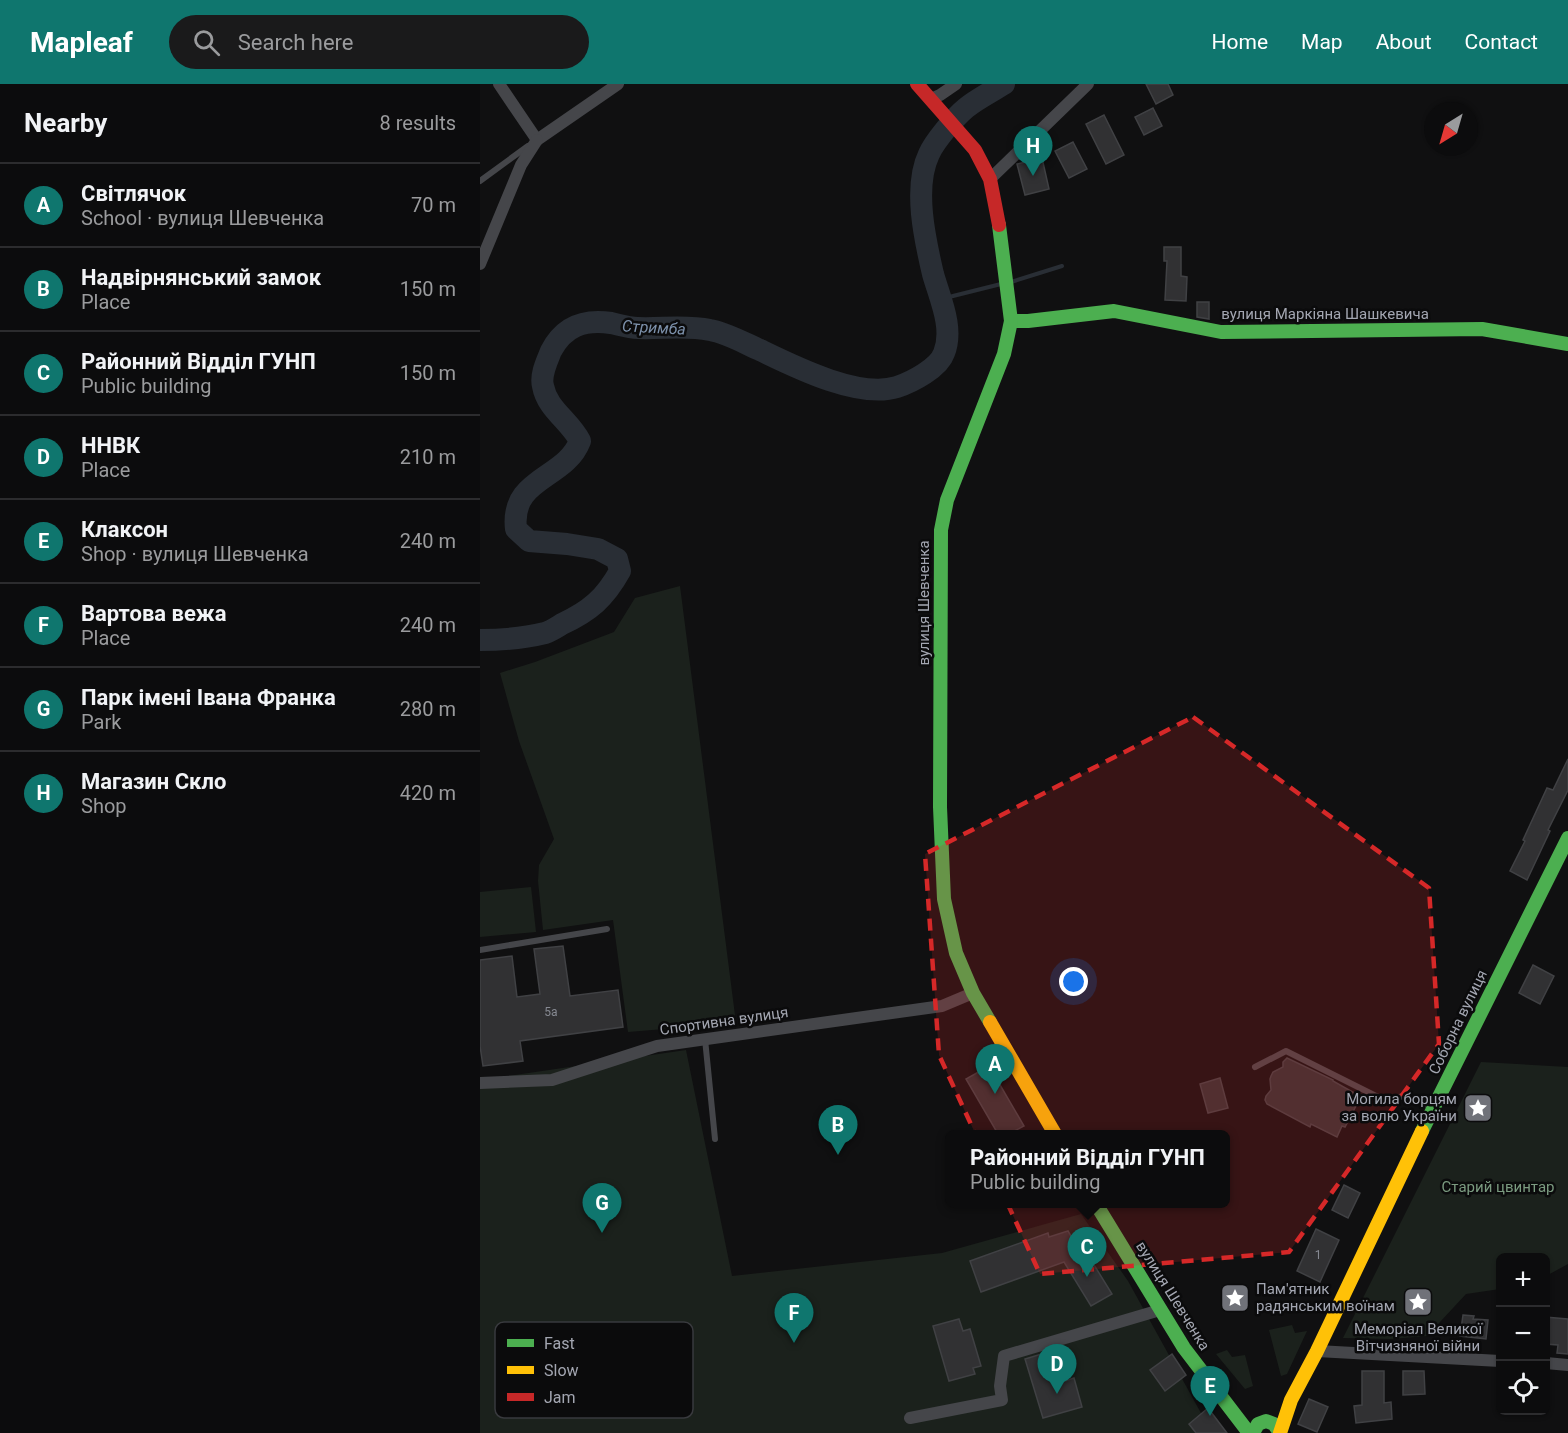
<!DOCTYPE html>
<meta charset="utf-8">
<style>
body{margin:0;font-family:Roboto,sans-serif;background:#1a1a1b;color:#f1f3f6}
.controls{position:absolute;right:18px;bottom:18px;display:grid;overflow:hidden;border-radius:9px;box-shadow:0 2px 4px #0004}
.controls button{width:54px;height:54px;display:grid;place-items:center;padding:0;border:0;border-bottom:2px solid #2c2c2e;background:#0c0c0d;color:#f1f3f6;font:30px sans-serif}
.compass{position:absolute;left:944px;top:18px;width:54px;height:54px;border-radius:50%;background:#0c0c0d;box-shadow:0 2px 4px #0004;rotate:217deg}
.you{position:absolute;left:594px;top:898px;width:21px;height:21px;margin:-15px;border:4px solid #fff;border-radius:50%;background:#1a73e8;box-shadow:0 0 0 9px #1a73e833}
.badge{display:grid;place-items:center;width:39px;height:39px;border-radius:50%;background:#0f766e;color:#fff;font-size:20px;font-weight:700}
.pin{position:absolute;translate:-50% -50px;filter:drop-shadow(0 2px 3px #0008)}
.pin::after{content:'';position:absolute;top:32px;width:21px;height:18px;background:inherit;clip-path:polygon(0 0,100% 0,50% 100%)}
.popup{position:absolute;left:465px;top:1046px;width:285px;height:78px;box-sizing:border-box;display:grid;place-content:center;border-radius:9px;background:#0c0c0d;filter:drop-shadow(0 2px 4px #0005);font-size:20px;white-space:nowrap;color:#9a9b9d}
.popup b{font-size:22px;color:#f1f3f6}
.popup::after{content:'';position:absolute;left:50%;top:100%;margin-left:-12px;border:12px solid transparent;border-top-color:#0c0c0d}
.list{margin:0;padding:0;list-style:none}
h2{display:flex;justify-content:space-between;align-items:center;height:78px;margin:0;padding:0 24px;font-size:26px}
h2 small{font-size:20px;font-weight:400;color:#9a9b9d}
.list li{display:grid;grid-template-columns:39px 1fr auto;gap:18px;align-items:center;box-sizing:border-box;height:84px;padding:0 24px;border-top:2px solid #2c2c2e}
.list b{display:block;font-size:22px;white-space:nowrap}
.list p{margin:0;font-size:20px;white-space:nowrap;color:#9a9b9d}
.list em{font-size:20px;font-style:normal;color:#9a9b9d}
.icon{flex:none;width:33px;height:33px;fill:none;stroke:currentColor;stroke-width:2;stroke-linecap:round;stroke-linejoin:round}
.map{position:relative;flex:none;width:1088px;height:1349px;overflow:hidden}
header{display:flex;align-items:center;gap:36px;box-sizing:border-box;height:84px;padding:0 30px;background:#0f766e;color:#fff}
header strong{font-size:28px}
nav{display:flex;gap:33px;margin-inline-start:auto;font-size:21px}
.search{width:420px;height:54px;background:#1a1a1b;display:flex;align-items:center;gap:15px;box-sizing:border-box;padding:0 21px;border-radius:33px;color:#9a9b9d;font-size:22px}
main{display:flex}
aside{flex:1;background:#0c0c0d}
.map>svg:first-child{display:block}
.green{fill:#1b211c}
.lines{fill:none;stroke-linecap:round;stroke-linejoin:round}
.stream{stroke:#292e35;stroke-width:4}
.river{stroke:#292e35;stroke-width:22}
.building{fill:#313133;stroke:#404144;stroke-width:1.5}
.lane{stroke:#45464a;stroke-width:6}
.street{stroke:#45464a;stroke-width:12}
.fast{stroke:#4caf50;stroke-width:14}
.slow{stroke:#ffc107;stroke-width:14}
.jam{stroke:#c62828;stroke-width:14}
.marked{fill:#d62828;fill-opacity:0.2;stroke:#d62828;stroke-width:4.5;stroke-dasharray:12 8;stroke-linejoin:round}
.labels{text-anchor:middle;stroke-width:5;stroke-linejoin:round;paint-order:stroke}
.number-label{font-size:12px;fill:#868992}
.street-label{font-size:15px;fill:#a3a6b1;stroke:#0b0b0c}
.poi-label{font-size:15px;fill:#a3a6b1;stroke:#0b0b0c;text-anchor:end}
.park-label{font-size:15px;fill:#7b9b80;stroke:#0b0b0c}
.water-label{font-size:16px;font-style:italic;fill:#7c90aa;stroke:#0b0b0c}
.key{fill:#0b0b0c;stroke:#393a3e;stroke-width:1.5}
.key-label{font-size:16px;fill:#a3a6b1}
</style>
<header>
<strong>Mapleaf</strong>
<div class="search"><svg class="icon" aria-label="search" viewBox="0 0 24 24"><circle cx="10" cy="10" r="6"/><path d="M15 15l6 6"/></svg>Search here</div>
<nav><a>Home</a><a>Map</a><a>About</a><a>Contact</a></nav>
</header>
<main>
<aside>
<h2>Nearby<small>8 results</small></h2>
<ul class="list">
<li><span class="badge">A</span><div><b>Світлячок</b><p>School · вулиця Шевченка</p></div><em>70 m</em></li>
<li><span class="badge">B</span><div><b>Надвірнянський замок</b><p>Place</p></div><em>150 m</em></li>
<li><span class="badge">C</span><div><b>Районний Відділ ГУНП</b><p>Public building</p></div><em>150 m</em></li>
<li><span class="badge">D</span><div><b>ННВК</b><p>Place</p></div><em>210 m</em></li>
<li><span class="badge">E</span><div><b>Клаксон</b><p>Shop · вулиця Шевченка</p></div><em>240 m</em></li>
<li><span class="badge">F</span><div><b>Вартова вежа</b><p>Place</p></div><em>240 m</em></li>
<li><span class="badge">G</span><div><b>Парк імені Івана Франка</b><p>Park</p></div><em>280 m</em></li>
<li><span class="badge">H</span><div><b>Магазин Скло</b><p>Shop</p></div><em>420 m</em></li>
</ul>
</aside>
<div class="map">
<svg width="1088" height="1349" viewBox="0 0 1088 1349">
<rect width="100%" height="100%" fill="#101011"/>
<g class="green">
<path d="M200,502L256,939L148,948L133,836L63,846L58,797L59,781L74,755L39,657L20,589L55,578L134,548L155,514Z"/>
<path d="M51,803L56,848L0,853V808Z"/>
<path d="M206,966L252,1192L462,1169L601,1130L648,1197L732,1349H0V996Z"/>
<path d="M1001,978L1088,983V1180L1066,1192V1174H1020V1205L986,1210L947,1252L911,1255L863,1254Z"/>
<path d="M812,1241L815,1249L827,1247L807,1290L801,1292L789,1246Z"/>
<path d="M747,1266L752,1273L765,1271L773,1302L765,1305L736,1270Z"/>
</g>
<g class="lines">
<g class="stream">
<path d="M531,198L582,182"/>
<path d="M461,215L521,200"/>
</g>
<path class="river" d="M0,556C21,556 45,554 65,549C71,547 77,543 82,540C110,527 125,514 140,487L137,475L118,465L87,460L49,457L36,445C30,393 85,396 100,357C90,337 67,325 63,302C60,291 67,277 71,267C84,242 104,235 131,239C140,241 149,244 158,244C181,245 206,241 230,246C247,249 264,259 280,266C315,283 379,315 417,303C432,298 459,284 464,269C474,244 460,215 453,190C445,156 433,103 449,70C454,58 475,33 486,24C497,15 511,8 524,0"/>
</g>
<g class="building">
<path d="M666,0H688L693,11L676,20Z"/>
<path d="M673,24L682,42L664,51L655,33Z"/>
<path d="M624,31L644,71L626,80L606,40Z"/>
<path d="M593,58L607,85L589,94L575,67Z"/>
<path d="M562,74L569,105L545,111L537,80Z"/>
<path d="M684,163H701V192L707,193L706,217L685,216L687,177H684Z"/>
<path d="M717,218H729V235L717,233Z"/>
<path d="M1088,675V706L1068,746L1070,747L1047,796L1030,787L1045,757L1043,756L1067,704L1073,706Z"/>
<path d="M83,862L90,912L138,906L143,943L40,957L43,977L3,982L0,962V876L32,872L37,913L60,910L54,865Z"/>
<path d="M1053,881L1074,892L1060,920L1039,909Z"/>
<path d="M807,974L853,996V997L878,1011L874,1019L877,1020L865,1043L862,1042L857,1053L831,1040L830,1043L787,1020L785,1016L786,1012L791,1006L790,995L791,992L793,988L803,983V978Z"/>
<path d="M509,982L544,1042L529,1050H518L486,995Z"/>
<path d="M740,994L748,1024L728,1029L720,1000Z"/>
<path d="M864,1101L880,1109L868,1134L852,1126Z"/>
<path d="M836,1145L859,1156L840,1198L817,1187Z"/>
<path d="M588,1147L599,1166L603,1163L632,1210L611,1222L584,1178L501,1208L490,1177L568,1149L569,1153Z"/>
<path d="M983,1231L994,1232L993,1235L1008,1236L1006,1255L980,1252Z"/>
<path d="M1065,1233L1088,1235V1270L1077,1269L1078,1261L1065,1260Z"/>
<path d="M479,1235L483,1247L490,1245L501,1282L493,1284L495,1290L469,1297L453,1242Z"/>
<path d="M575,1266L585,1297L594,1294L602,1323L563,1334L545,1275Z"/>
<path d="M692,1270L706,1291L685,1307L670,1286Z"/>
<path d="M882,1287H904V1319L911,1318L912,1335L876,1339L874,1322L882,1321Z"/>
<path d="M923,1287H944L945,1310L923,1311Z"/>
<path d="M829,1315L848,1323L837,1348L818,1340Z"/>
<path d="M728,1324L747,1349H716L709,1340Z"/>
</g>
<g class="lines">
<g class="lane">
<path d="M0,97L48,62"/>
<path d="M0,866L127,845"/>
<path d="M225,955L235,1055"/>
<path d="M775,983L806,967L906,1017L923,1012L950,1022"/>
</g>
<g class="street">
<path d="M19,0L57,56L138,0"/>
<path d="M451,15L460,11L476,0"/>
<path d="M510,95L608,0"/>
<path d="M0,180L41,81L57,56"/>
<path d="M0,999L72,996L177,962L462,922L493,909"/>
<path d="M837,1267L1020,1277"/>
<path d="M1066,1279L1088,1281"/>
<path d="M430,1334L522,1316L520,1302L524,1272L680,1226"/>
</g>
<g class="fast">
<path d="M531,237H548L634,227L741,248L1002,245L1088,260"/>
<path d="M510,938L493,909L476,869L464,815L460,723L461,446L467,416L524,270L531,237L519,141"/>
<path d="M942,1047L1088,754"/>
<path d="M616,1120L704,1264L769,1349"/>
<path d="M773,1349L778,1340L786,1337L794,1340L800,1349"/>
</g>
<g class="slow">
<path d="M510,938L575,1050"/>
<path d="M800,1349L811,1316L837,1267L942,1047"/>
</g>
<path class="jam" d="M437,0L495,66L510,95L519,141"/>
</g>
<path class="marked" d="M713,633L949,804L959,960L809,1168L560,1190L459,971L445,770Z"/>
<defs>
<g id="sight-square" transform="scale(1.5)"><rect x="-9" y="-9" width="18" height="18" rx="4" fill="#707279" stroke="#0b0b0c"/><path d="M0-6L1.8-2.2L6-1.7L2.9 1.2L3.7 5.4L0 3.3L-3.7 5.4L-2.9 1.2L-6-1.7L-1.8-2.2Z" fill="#fff"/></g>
</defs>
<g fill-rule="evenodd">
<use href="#sight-square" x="998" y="1024"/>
<use href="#sight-square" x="755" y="1214"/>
<use href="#sight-square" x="938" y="1218"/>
</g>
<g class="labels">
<g class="number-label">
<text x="71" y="932">5а</text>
<text x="838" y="1175">1</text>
</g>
<g class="street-label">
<text x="845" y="235">вулиця Маркіяна Шашкевича</text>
<text transform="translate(444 519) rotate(-90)" y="5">вулиця Шевченка</text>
<text transform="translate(244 937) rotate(-8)" y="5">Спортивна вулиця</text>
<text transform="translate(978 938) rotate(-64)" y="5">Соборна вулиця</text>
<text transform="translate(693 1212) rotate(58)" y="5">вулиця Шевченка</text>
</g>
<g class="poi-label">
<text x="977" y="1020">Могила борцям<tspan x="977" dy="17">за волю України</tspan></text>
<text x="776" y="1210" text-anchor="start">Пам'ятник<tspan x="776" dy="17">радянським воїнам</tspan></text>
<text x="938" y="1250" text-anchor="middle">Меморіал Великої<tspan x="938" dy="17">Вітчизняної війни</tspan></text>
</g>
<g class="park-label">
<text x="1018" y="1108">Старий цвинтар</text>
</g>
<g class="water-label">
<text transform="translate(174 243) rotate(3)" y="6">Стримба</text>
</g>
</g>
<rect x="15" y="1238" width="198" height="96" rx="9" class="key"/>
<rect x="27" y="1255" width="27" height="8" fill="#4caf50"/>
<rect x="27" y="1282" width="27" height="8" fill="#ffc107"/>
<rect x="27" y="1309" width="27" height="8" fill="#c62828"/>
<g class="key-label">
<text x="64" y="1265">Fast</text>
<text x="64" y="1292">Slow</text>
<text x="64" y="1319">Jam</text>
</g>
</svg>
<div class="controls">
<button>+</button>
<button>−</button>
<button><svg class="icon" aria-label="locate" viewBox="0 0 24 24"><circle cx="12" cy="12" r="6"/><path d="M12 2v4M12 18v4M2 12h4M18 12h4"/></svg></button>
</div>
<svg class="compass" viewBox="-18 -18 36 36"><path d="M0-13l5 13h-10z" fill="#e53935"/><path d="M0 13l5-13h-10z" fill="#9a9b9d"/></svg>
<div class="you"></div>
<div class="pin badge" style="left:515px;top:1010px">A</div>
<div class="pin badge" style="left:358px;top:1071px">B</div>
<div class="pin badge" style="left:607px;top:1193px">C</div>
<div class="popup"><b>Районний Відділ ГУНП</b>Public building</div>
<div class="pin badge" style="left:577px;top:1310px">D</div>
<div class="pin badge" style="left:730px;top:1332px">E</div>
<div class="pin badge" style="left:314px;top:1259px">F</div>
<div class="pin badge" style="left:122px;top:1149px">G</div>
<div class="pin badge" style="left:553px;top:92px">H</div>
</div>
</main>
